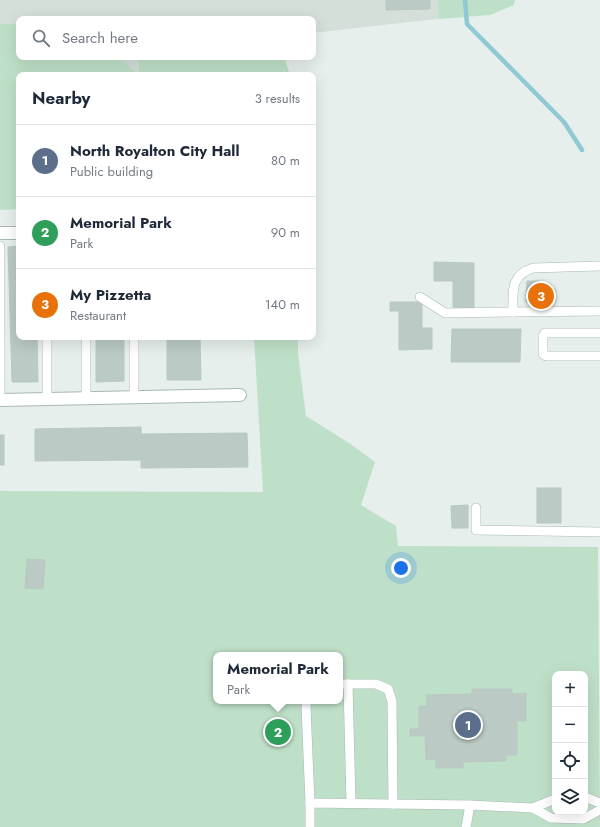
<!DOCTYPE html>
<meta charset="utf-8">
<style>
body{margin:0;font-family:Jost,sans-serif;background:#f2f2f3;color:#1f2937}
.controls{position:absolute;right:12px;bottom:12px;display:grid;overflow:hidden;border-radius:8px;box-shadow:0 4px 16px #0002}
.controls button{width:36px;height:36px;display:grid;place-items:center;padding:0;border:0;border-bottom:1px solid #e0e1e3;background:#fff;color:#1f2937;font:20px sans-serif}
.you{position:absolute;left:401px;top:568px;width:14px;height:14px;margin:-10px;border:3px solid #fff;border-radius:50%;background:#1a73e8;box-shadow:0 0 0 6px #1a73e833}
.badge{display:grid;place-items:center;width:26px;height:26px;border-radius:50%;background:#7f5249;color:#fff;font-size:13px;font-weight:700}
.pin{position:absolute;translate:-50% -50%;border:2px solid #fff;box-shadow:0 1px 4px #0006}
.popup{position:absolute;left:213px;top:652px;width:130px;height:52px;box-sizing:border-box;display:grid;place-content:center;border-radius:8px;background:#fff;filter:drop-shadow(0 1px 3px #0005);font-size:13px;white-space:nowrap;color:#747a83}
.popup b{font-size:15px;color:#1f2937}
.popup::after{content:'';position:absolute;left:50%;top:100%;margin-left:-8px;border:8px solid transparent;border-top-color:#fff}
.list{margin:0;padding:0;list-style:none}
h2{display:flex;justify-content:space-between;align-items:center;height:52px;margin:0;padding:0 16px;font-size:17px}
h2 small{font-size:13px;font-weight:400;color:#747a83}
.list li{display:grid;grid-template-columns:26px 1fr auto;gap:12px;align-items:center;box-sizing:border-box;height:72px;padding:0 16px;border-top:1px solid #e0e1e3}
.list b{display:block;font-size:15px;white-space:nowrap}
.list p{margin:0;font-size:13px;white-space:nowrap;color:#747a83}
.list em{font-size:13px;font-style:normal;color:#747a83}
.icon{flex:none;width:22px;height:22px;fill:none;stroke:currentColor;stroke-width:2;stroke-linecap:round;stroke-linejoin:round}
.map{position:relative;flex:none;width:600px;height:827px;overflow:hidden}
.search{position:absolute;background:#fff;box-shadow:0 4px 16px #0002;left:16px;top:16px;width:300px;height:44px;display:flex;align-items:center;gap:10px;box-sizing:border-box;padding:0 14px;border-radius:8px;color:#747a83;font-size:15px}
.panel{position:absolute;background:#fff;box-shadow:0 4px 16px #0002;left:16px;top:72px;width:300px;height:268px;border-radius:8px}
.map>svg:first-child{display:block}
.built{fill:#d4dfda}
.green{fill:#bfe0c8;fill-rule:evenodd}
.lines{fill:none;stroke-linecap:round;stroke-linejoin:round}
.stream{stroke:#8ec9d4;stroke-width:4.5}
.building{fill:#bbcac4;stroke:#b8c9c2}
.service-casing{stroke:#a8b8b2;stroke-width:10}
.minor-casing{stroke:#a8b8b2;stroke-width:14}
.service{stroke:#fff;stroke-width:9}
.minor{stroke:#fff;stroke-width:12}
</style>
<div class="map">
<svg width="600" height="827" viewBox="0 0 600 827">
<rect width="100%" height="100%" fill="#e6efeb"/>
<g class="built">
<path d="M0,0H503L489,13L313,33V19H19V23L0,24Z"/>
<path d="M117,57H138L139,74Z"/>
</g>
<g class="green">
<path d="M438,0H515L514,5L490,15L439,19Z"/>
<path d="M19,23V57H117L139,74L138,57H284L290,75H19V209L0,210V24Z"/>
<path d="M254,337H298V353L306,416L349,443L375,462L361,505L396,526L398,546L598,547L600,827H0V491L263,492ZM216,655H340V701H216ZM555,674H585V812H555Z"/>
</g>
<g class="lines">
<path class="stream" d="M465,0L467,24L564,122L582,150"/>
</g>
<g class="building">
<path d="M386,0H430V9L386,10Z"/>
<path d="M19,246V337H37L38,382H12L8,247Z"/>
<path d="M434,262L474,263V308L453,307V281H434Z"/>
<path d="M527,281H540V289H555V302H526Z"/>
<path d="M390,302H422V328H432V349L399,350V311H390Z"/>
<path d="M452,329H521L520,362H451Z"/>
<path d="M96,337H124V381L96,382Z"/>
<path d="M167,337H200L201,380H167Z"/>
<path d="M141,427L142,460L35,461V429Z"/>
<path d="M247,433L248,467L141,468V434Z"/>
<rect x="0" y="435" width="4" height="30"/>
<rect x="537" y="488" width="24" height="35"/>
<path d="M468,505V528H452L451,506Z"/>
<path d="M27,559L45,560L43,589L25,588Z"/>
<path d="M472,689H512V694L526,693V721H517V755H506V761L463,762V768H436V759L426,760L425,736H410V729H419V706H427L426,695L472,694Z"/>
</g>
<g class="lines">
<g class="service-casing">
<g id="service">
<path d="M0,246V400"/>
<path d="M600,266L533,268C510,275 513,292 513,312L600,311"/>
<path d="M420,297L445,313L513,312"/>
<path d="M600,333H545L543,336V354L546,356H600"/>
<path d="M47,337V399"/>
<path d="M86,337V398"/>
<path d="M134,337V398"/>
<path d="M476,508V530L600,532"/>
<path d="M340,684H376L388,689L392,701L393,804"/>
<path d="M348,684L351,803"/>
<path d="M307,701L306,707L310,803"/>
<path d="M585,797L600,803"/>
<path d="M533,808L551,818L583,819L600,810"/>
<path d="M310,827V803L470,805L533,808L555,799"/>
<path d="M466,827L470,805"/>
</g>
</g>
<g class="minor-casing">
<g id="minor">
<path d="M0,233H19"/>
<path d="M0,400L240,395"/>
</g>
</g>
<use href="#service" class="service"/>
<use href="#minor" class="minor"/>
</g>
</svg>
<div class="controls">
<button>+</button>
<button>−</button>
<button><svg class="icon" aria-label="locate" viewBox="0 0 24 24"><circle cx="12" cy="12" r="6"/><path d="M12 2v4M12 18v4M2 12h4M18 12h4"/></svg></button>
<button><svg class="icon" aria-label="layers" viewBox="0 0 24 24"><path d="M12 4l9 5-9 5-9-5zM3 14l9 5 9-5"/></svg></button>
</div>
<div class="you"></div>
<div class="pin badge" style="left:468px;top:725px;background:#5c6f8a">1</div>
<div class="pin badge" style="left:278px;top:732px;background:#2e9e5b">2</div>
<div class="popup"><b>Memorial Park</b>Park</div>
<div class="pin badge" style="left:541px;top:296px;background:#e8710a">3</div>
<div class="search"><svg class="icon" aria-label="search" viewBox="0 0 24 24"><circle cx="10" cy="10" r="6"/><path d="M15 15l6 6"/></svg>Search here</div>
<section class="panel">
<h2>Nearby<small>3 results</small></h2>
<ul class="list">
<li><span class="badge" style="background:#5c6f8a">1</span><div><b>North Royalton City Hall</b><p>Public building</p></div><em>80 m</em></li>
<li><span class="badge" style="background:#2e9e5b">2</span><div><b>Memorial Park</b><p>Park</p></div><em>90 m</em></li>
<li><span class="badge" style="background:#e8710a">3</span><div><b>My Pizzetta</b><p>Restaurant</p></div><em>140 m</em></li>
</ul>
</section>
</div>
